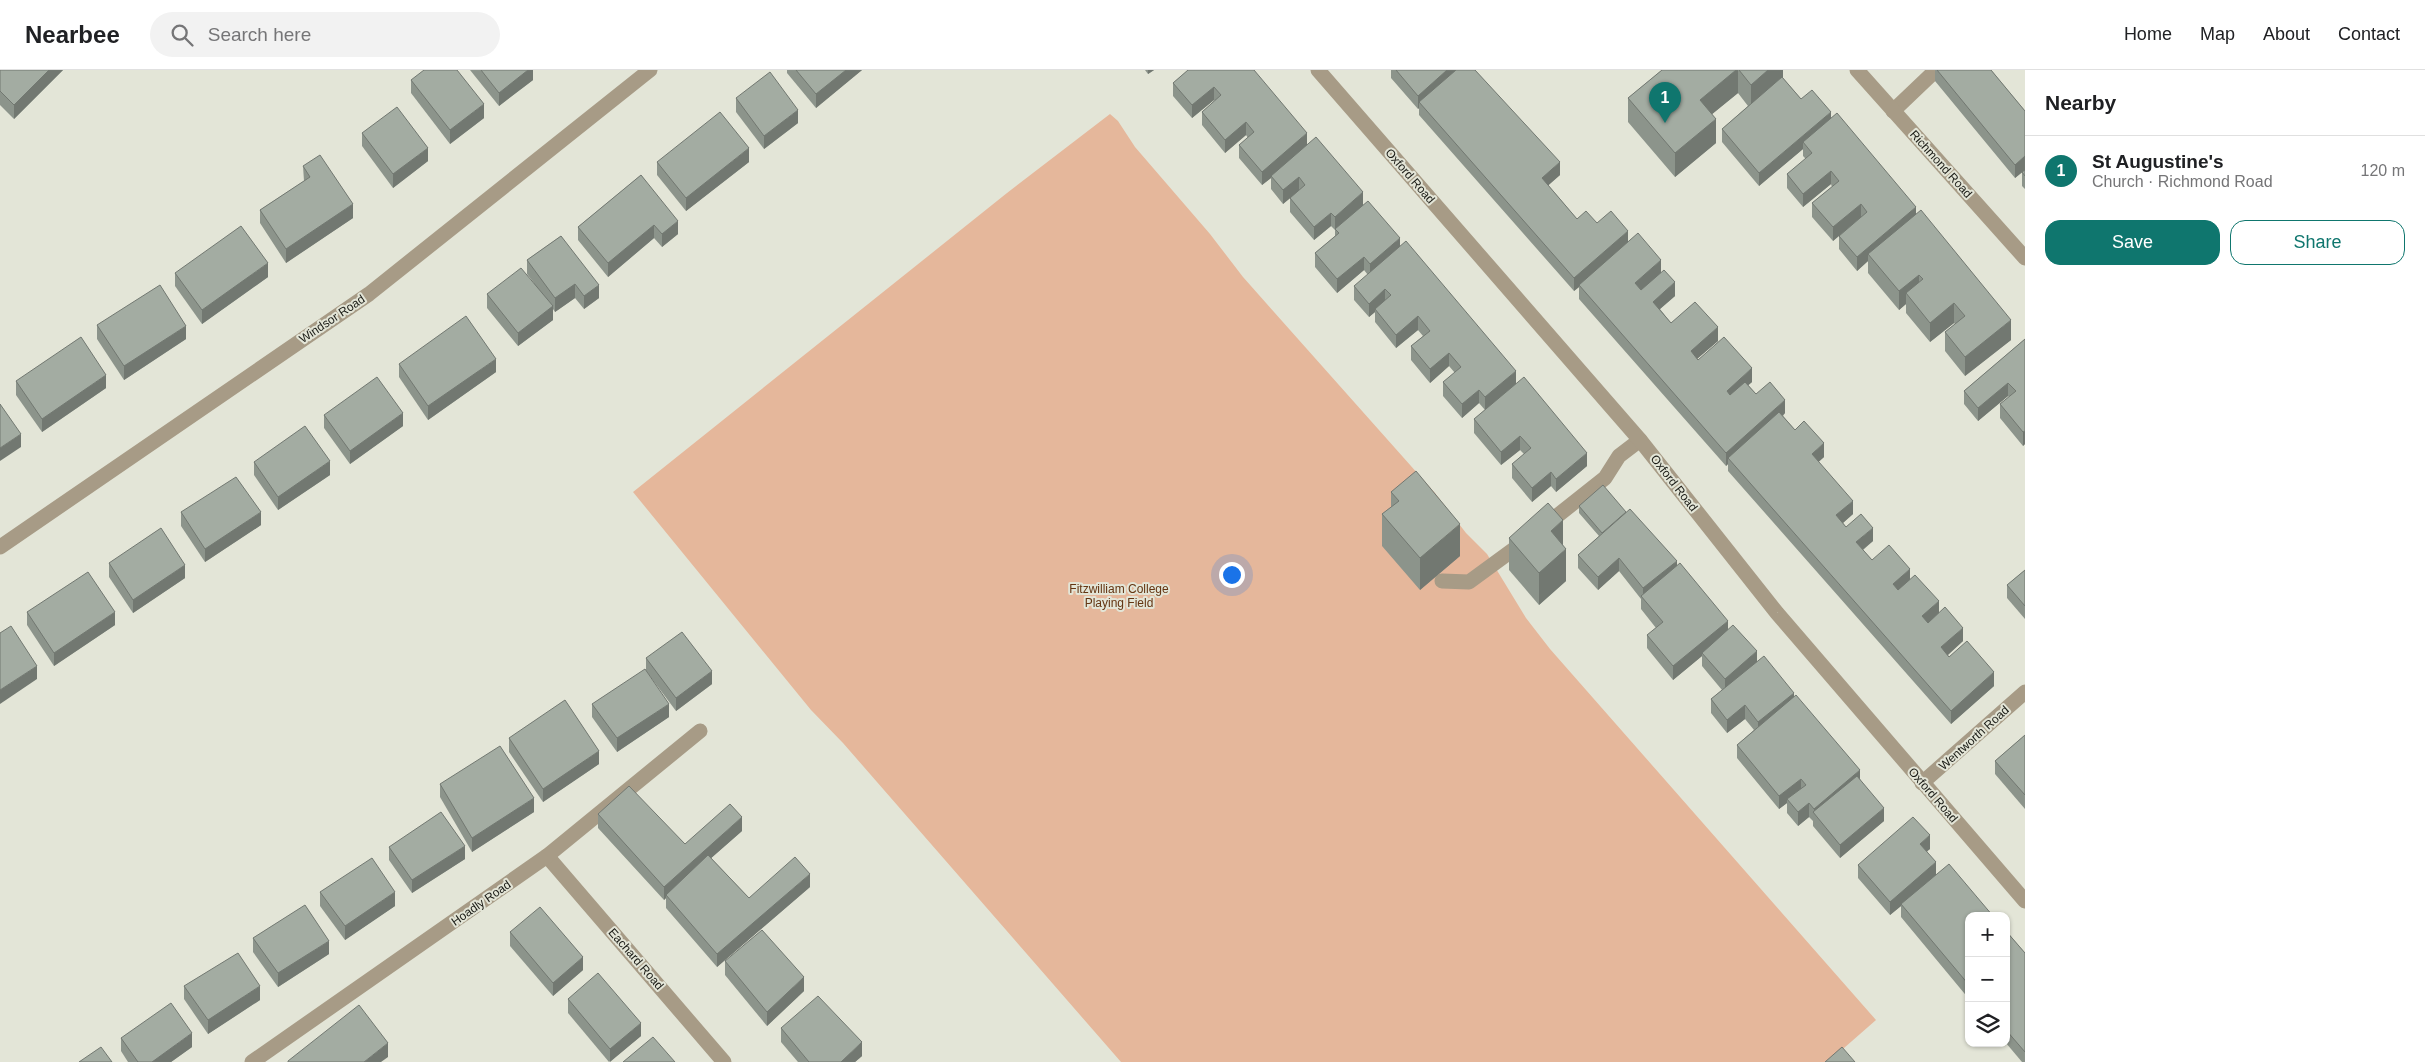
<!DOCTYPE html>
<meta charset="utf-8">
<style>
body{margin:0;font-family:Arial,sans-serif;background:#f2f2f2;color:#202124}
.controls{position:absolute;right:15px;bottom:15px;display:grid;overflow:hidden;border-radius:10px;box-shadow:0 1px 4px #0004}
.controls button{width:45px;height:45px;display:grid;place-items:center;padding:0;border:0;border-bottom:1px solid #e0e0e0;background:#fff;color:#202124;font:25px sans-serif}
.you{position:absolute;left:1231px;top:504px;width:18px;height:18px;margin:-12px;border:4px solid #fff;border-radius:50%;background:#1a73e8;box-shadow:0 0 0 8px #1a73e833}
.badge{display:grid;place-items:center;width:32px;height:32px;border-radius:50%;background:#0f766e;color:#fff;font-size:16px;font-weight:700}
.pin{position:absolute;translate:-50% -41px;filter:drop-shadow(0 1px 2px #0008)}
.pin::after{content:'';position:absolute;top:26px;width:18px;height:15px;background:inherit;clip-path:polygon(0 0,100% 0,50% 100%)}
.list{margin:0;padding:0;list-style:none}
h2{display:flex;justify-content:space-between;align-items:center;height:65px;margin:0;padding:0 20px;font-size:21px}
h2 small{font-size:16px;font-weight:400;color:#757577}
.list li{display:grid;grid-template-columns:32px 1fr auto;gap:15px;align-items:center;box-sizing:border-box;height:70px;padding:0 20px;border-top:1px solid #e0e0e0}
.list b{display:block;font-size:19px;white-space:nowrap}
.list p{margin:0;font-size:16px;white-space:nowrap;color:#757577}
.list em{font-size:16px;font-style:normal;color:#757577}
.actions{display:flex;gap:10px;padding:15px 20px}
.actions a{flex:1;padding:11px 0;border:1px solid #0f766e;border-radius:15px;text-align:center;font-size:18px;color:#0f766e}
.actions .main{background:#0f766e;color:#fff}
.icon{flex:none;width:28px;height:28px;fill:none;stroke:currentColor;stroke-width:2;stroke-linecap:round;stroke-linejoin:round}
.map{position:relative;flex:none;width:2025px;height:992px;overflow:hidden}
header{display:flex;align-items:center;gap:30px;box-sizing:border-box;height:70px;padding:0 25px;background:#fff;border-bottom:1px solid #e0e0e0}
header strong{font-size:24px}
nav{display:flex;gap:28px;margin-inline-start:auto;font-size:18px}
.search{width:350px;height:45px;background:#f2f2f2;display:flex;align-items:center;gap:12px;box-sizing:border-box;padding:0 18px;border-radius:28px;color:#757577;font-size:19px}
main{display:flex}
aside{flex:1;background:#fff}
.map>svg:first-child{display:block}
.green{fill:#e5b79b}
.lines{fill:none;stroke-linecap:round;stroke-linejoin:round}
.lane{stroke:#a79b86;stroke-width:15}
.street{stroke:#a79b86;stroke-width:15}
.wall{fill:#8c948b}
.shaded-wall{fill:#727871}
.building{fill:#a3aca2;stroke:#727871}
.labels{text-anchor:middle;stroke-width:4;stroke-linejoin:round;paint-order:stroke}
.street-label{font-size:12px;fill:#191a15;stroke:#e3e5d7}
.park-label{font-size:12px;fill:#643512;stroke:#e3e5d7}
</style>
<header>
<strong>Nearbee</strong>
<div class="search"><svg class="icon" aria-label="search" viewBox="0 0 24 24"><circle cx="10" cy="10" r="6"/><path d="M15 15l6 6"/></svg>Search here</div>
<nav><a>Home</a><a>Map</a><a>About</a><a>Contact</a></nav>
</header>
<main>
<div class="map">
<svg width="2025" height="992" viewBox="0 0 2025 992">
<rect width="100%" height="100%" fill="#e3e5d7"/>
<path class="green" d="M1110,44L1118,51L1135,77L1210,164L1243,207L1435,423L1466,463L1487,484L1526,548L1550,579L1876,950L1828,992H1121L843,673L811,640L633,422L1007,123Z"/>
<g class="lines">
<g class="lane">
<path d="M1893,41L1936,0"/>
<path d="M1543,457L1605,408L1619,386L1640,370"/>
<path d="M1442,511L1469,512L1525,471"/>
</g>
<g class="street">
<path d="M1318,0L1640,370L1777,543L2025,831"/>
<path d="M1857,0L2025,188"/>
<path d="M0,477L369,224L650,0"/>
<path d="M1922,713L2025,622"/>
<path d="M547,786L724,992"/>
<path d="M252,992L547,786L700,661"/>
</g>
</g>
<g class="wall">
<path d="M0,0H63L14,49L0,35Z"/>
<path d="M470,0H533V10L499,36Z"/>
<path d="M787,0H862L816,38L787,3Z"/>
<path d="M1145,0H1154L1148,4Z"/>
<path d="M1187,0H1254L1307,74L1363,135L1400,177L1516,314L1587,396L1556,422L1551,416L1532,432L1512,408V394L1524,384L1520,380L1501,395L1474,363V349L1485,340L1479,333L1462,348L1443,326V312L1455,303L1449,296L1430,313L1411,290V276L1423,266L1418,260L1396,278L1375,252V242L1369,247L1354,230V216L1368,205L1364,200L1337,223L1315,197V183L1335,166V160L1331,156L1314,170L1290,142V128L1293,125L1283,134L1271,119V108L1262,115L1239,88V75L1248,68L1246,65L1225,83L1202,55V42L1215,31L1214,30L1192,48L1173,26V13L1187,1Z"/>
<path d="M1391,0H1475L1560,105L1548,115L1577,149L1597,153L1628,172L1661,203L1675,226L1660,239L1671,253L1718,271L1697,289L1698,290L1752,312L1748,315L1756,324L1785,343L1783,346L1795,360L1824,387L1818,392L1853,444L1843,453L1846,457L1873,471L1863,480L1872,490L1910,510L1963,571L1948,585L1949,587L1994,616L1951,654L1728,401V394L1726,396L1579,229V217L1574,221L1419,45V38L1418,39L1391,8Z"/>
<path d="M1662,0H1783V8L1801,29L1831,48L1916,145L2011,270L1965,306L1945,281V262L1955,254L1954,253L1930,272L1906,243V234L1899,240L1868,203V191L1857,201L1839,179V166L1861,147L1833,171L1812,147V133L1832,117L1831,114L1803,137L1787,118V104L1806,89L1803,86V79L1759,116L1722,72V59L1748,36L1738,23L1712,44L1716,73L1675,107L1628,52V28Z"/>
<path d="M1935,0H1991L2025,41V119L2022,116V102L2015,108L1935,11Z"/>
<path d="M411,10L484,48L450,74L411,23Z"/>
<path d="M736,28L798,53L764,79L736,42Z"/>
<path d="M362,63L428,91L393,118L362,76Z"/>
<path d="M657,92H749L686,141L657,105Z"/>
<path d="M303,96L353,148L286,193L260,153V140L304,111Z"/>
<path d="M641,105L678,164L662,177L654,168L608,207L578,170V157Z"/>
<path d="M561,166L599,228L584,239L575,228L555,242L553,239V250L518,276L487,238V224L534,213L527,204V190Z"/>
<path d="M175,203L268,207L202,254L175,216Z"/>
<path d="M97,255L186,269L124,310L97,269Z"/>
<path d="M2025,269V374L2023,376L2000,348V334L2009,327L2008,326L1978,351L1964,334V321Z"/>
<path d="M399,294L496,302L428,350L399,307Z"/>
<path d="M16,311L106,318L42,362L16,325Z"/>
<path d="M324,345L403,356L350,394L324,358Z"/>
<path d="M254,392L330,405L278,440L254,405Z"/>
<path d="M1391,422L1460,486L1420,520L1382,476V444L1391,437Z"/>
<path d="M1579,436L1626,442L1677,496L1728,560L1757,592L1794,627L1860,709L1884,751L1840,788L1813,756V751L1809,747L1798,756L1787,743V733L1779,739L1737,688V675L1754,660L1745,649L1727,663L1711,643V629L1722,620L1702,596V586L1673,610L1647,578V565L1656,558L1641,539V529L1619,501L1598,520L1578,498V485L1599,466L1579,443Z"/>
<path d="M181,442L261,455L205,492L181,456Z"/>
<path d="M1509,468L1563,475L1566,511L1539,535L1509,500Z"/>
<path d="M109,493L185,508L133,543L109,507Z"/>
<path d="M2025,500V549L2007,528V515Z"/>
<path d="M27,542L115,555L54,596L27,555Z"/>
<path d="M646,588L712,614L676,641L646,601Z"/>
<path d="M592,634L669,647L617,682L592,647Z"/>
<path d="M2025,665V739L1995,704V691Z"/>
<path d="M509,668L599,694L543,732L509,682Z"/>
<path d="M440,714L534,742L472,782L440,727Z"/>
<path d="M598,744L685,774L742,761L711,788L749,828L810,817L717,897L666,838V828L664,830L598,758Z"/>
<path d="M389,777L465,789L412,823L389,790Z"/>
<path d="M1930,779L1927,781L1936,805L1926,813L1969,846V929L1901,847V836L1890,845L1858,808V795Z"/>
<path d="M320,822L395,836L345,870L320,836Z"/>
<path d="M2006,861L2025,883V992H2022L2006,973Z"/>
<path d="M510,862L583,900L553,926L510,876Z"/>
<path d="M253,868L329,884L278,917L253,882Z"/>
<path d="M725,891L804,921L767,956L725,905Z"/>
<path d="M184,916L260,930L208,964L184,929Z"/>
<path d="M568,929L641,966L609,992L568,943Z"/>
<path d="M781,958L862,986L855,992H798L781,972Z"/>
<path d="M121,968L192,977L171,992H128L121,981Z"/>
</g>
<g class="shaded-wall">
<path d="M49,0H63L14,49V35Z"/>
<path d="M528,0H533V10L499,36V23Z"/>
<path d="M846,0H862L816,38V24Z"/>
<path d="M1148,0H1154L1148,4Z"/>
<path d="M1447,0H1462L1419,32V38L1418,39V26Z"/>
<path d="M1736,0H1738V23L1700,54V30Z"/>
<path d="M1768,0H1783V12L1751,39V15Z"/>
<path d="M1214,17V30L1192,48V35Z"/>
<path d="M484,34V48L450,74V60Z"/>
<path d="M798,40V53L764,79V66Z"/>
<path d="M1831,42V55L1803,72V79L1759,116V103Z"/>
<path d="M1716,49V73L1675,107V83Z"/>
<path d="M1246,52V65L1225,83V70Z"/>
<path d="M1307,63V76L1271,106V108L1262,115V102Z"/>
<path d="M428,78V91L393,118V104Z"/>
<path d="M749,78V92L686,141V128Z"/>
<path d="M2025,86V100L2015,108V95Z"/>
<path d="M1560,92V105L1542,121V108Z"/>
<path d="M1831,101V114L1803,137V124Z"/>
<path d="M1299,107V121L1283,134V120Z"/>
<path d="M1363,122V136L1335,160V147Z"/>
<path d="M353,134V148L286,193V179Z"/>
<path d="M1861,134V147L1833,171V157Z"/>
<path d="M1916,137V151L1868,184V191L1857,201V187Z"/>
<path d="M1331,143V156L1314,170V157Z"/>
<path d="M678,151V164L662,177V164Z"/>
<path d="M654,155V168L608,207V193Z"/>
<path d="M1628,161V174L1579,215V217L1574,221V208Z"/>
<path d="M1400,168V182L1370,207V194Z"/>
<path d="M1364,187V200L1337,223V209Z"/>
<path d="M1661,190V203L1635,227V213Z"/>
<path d="M268,193V207L202,254V240Z"/>
<path d="M1919,205V224L1906,223V234L1899,240V221Z"/>
<path d="M1675,212V226L1653,245V232Z"/>
<path d="M575,214V228L555,242V228Z"/>
<path d="M599,215V228L584,239V226Z"/>
<path d="M1385,219V233L1375,239V242L1369,247V234Z"/>
<path d="M1954,233V253L1930,272V253Z"/>
<path d="M553,236V250L518,276V263Z"/>
<path d="M1418,246V260L1396,278V265Z"/>
<path d="M2011,250V270L1965,306V287Z"/>
<path d="M186,256V269L124,310V296Z"/>
<path d="M1718,257V271L1691,294V281Z"/>
<path d="M1449,283V296L1430,313V299Z"/>
<path d="M496,289V302L428,350V336Z"/>
<path d="M1752,298V312L1727,334V321Z"/>
<path d="M1516,301V314L1485,340V327Z"/>
<path d="M106,305V318L42,362V349Z"/>
<path d="M2008,313V326L1978,351V338Z"/>
<path d="M1479,320V333L1462,348V334Z"/>
<path d="M1785,330V343L1731,391L1728,388V394L1726,396V383Z"/>
<path d="M403,343V356L350,394V381Z"/>
<path d="M2025,361V374L2023,376V362Z"/>
<path d="M21,364V377L0,391V378Z"/>
<path d="M1520,366V380L1501,395V382Z"/>
<path d="M1824,373V387L1812,398V384Z"/>
<path d="M1587,383V396L1556,422V409Z"/>
<path d="M330,391V405L278,440V427Z"/>
<path d="M1551,402V416L1532,432V418Z"/>
<path d="M1853,431V444L1836,459V445Z"/>
<path d="M261,442V455L205,492V479Z"/>
<path d="M1563,450V482L1566,479V511L1539,535V503L1551,461Z"/>
<path d="M1460,454V486L1420,520V488Z"/>
<path d="M1873,458V471L1856,485V472Z"/>
<path d="M1619,488V501L1598,520V507Z"/>
<path d="M1677,491V505L1643,528V518Z"/>
<path d="M185,495V508L133,543V530Z"/>
<path d="M1910,499V512L1893,527V514Z"/>
<path d="M1939,531V544L1922,559V546Z"/>
<path d="M115,542V555L54,596V583Z"/>
<path d="M1728,551V564L1702,583V586L1673,610V596Z"/>
<path d="M1963,558V571L1941,591V577Z"/>
<path d="M1757,581V595L1725,623V609Z"/>
<path d="M37,596V609L0,634V620Z"/>
<path d="M712,601V614L676,641V628Z"/>
<path d="M1994,602V616L1951,654V641Z"/>
<path d="M1794,623V637L1758,666V652Z"/>
<path d="M669,634V647L617,682V668Z"/>
<path d="M1745,635V649L1727,663V650Z"/>
<path d="M599,681V694L543,732V719Z"/>
<path d="M1860,700V713L1814,743V739Z"/>
<path d="M1801,709V722L1787,729V733L1779,739V726Z"/>
<path d="M534,728V742L472,782V768Z"/>
<path d="M1809,733V747L1798,756V742Z"/>
<path d="M1884,738V751L1840,788V775Z"/>
<path d="M742,747V761L668,826L666,825V828L664,830V817Z"/>
<path d="M1930,765V779L1920,787V774Z"/>
<path d="M465,776V789L412,823V810Z"/>
<path d="M1936,792V805L1901,835V834V836L1890,845V832Z"/>
<path d="M810,804V817L717,897V884Z"/>
<path d="M395,822V836L345,870V856Z"/>
<path d="M329,871V884L278,917V903Z"/>
<path d="M583,887V900L553,926V913Z"/>
<path d="M804,907V921L767,956V942Z"/>
<path d="M260,916V930L208,964V950Z"/>
<path d="M641,953V966L610,992V979Z"/>
<path d="M192,963V977L171,992H152Z"/>
<path d="M862,972V986L855,992H841Z"/>
<path d="M388,973V987L381,992H364Z"/>
</g>
<g class="building">
<path d="M0,0H49L14,35L0,21Z"/>
<path d="M424,0H457L484,34L450,60L411,10Z"/>
<path d="M481,0H528L499,23Z"/>
<path d="M796,0H846L816,24Z"/>
<path d="M1188,0H1254L1307,63L1262,102L1239,75L1254,62L1246,52L1225,70L1202,42L1221,25L1214,17L1192,35L1173,13Z"/>
<path d="M1396,0H1447L1418,26Z"/>
<path d="M1456,0H1475L1560,92L1542,108L1577,149L1586,141L1597,153L1611,141L1628,161L1574,208L1419,32Z"/>
<path d="M1662,0H1736L1700,30L1716,49L1675,83L1628,28Z"/>
<path d="M1739,0H1768L1751,15Z"/>
<path d="M1937,0H1991L2025,41V86L2015,95Z"/>
<path d="M770,2L798,40L764,66L736,28Z"/>
<path d="M1782,7L1801,29L1812,20L1831,42L1759,103L1722,59Z"/>
<path d="M397,37L428,78L393,104L362,63Z"/>
<path d="M720,42L749,78L686,128L657,92Z"/>
<path d="M1837,43L1916,137L1857,187L1839,166L1867,142L1861,134L1833,157L1812,133L1839,111L1831,101L1803,124L1787,104L1812,83L1803,72Z"/>
<path d="M1316,67L1363,122L1335,147L1331,143L1314,157L1290,128L1305,115L1299,107L1283,120L1271,106Z"/>
<path d="M320,85L353,134L286,179L260,140L310,107L303,96Z"/>
<path d="M2025,100V106L2022,102Z"/>
<path d="M641,105L678,151L662,164L654,155L608,193L578,157Z"/>
<path d="M1368,131L1400,168L1370,194L1364,187L1337,209L1315,183L1339,163L1335,159Z"/>
<path d="M1921,140L2011,250L1965,287L1945,262L1965,246L1954,233L1930,253L1906,223L1923,209L1919,205L1899,221L1868,184Z"/>
<path d="M241,156L268,193L202,240L175,203Z"/>
<path d="M1638,163L1661,190L1635,213L1641,220L1664,200L1675,212L1653,232L1671,253L1695,232L1718,257L1691,281L1698,290L1724,267L1752,298L1727,321L1730,325L1745,312L1756,324L1770,312L1785,330L1726,383L1579,215Z"/>
<path d="M561,166L599,215L584,226L575,214L555,228L527,190Z"/>
<path d="M1406,171L1516,301L1485,327L1479,320L1462,334L1443,312L1461,297L1449,283L1430,299L1411,276L1430,261L1418,246L1396,265L1375,239L1391,225L1385,219L1369,234L1354,216Z"/>
<path d="M521,198L553,236L518,263L487,224Z"/>
<path d="M160,215L186,256L124,296L97,255Z"/>
<path d="M466,246L496,289L428,336L399,294Z"/>
<path d="M81,267L106,305L42,349L16,311Z"/>
<path d="M2025,269V361L2023,362L2000,334L2016,321L2008,313L1978,338L1964,321Z"/>
<path d="M377,307L403,343L350,381L324,345Z"/>
<path d="M1524,307L1587,383L1556,409L1551,402L1532,418L1512,394L1531,378L1520,366L1501,382L1474,349Z"/>
<path d="M0,334L21,364L0,378Z"/>
<path d="M1779,342L1795,360L1804,351L1824,373L1812,384L1853,431L1836,445L1846,457L1861,444L1873,458L1856,472L1872,490L1889,475L1910,499L1893,514L1898,520L1915,505L1939,531L1922,546L1928,553L1945,537L1963,558L1941,577L1949,587L1967,571L1994,602L1951,641L1728,388Z"/>
<path d="M305,356L330,391L278,427L254,392Z"/>
<path d="M1416,401L1460,454L1420,488L1382,444L1399,431L1391,422Z"/>
<path d="M236,407L261,442L205,479L181,442Z"/>
<path d="M1603,415L1626,442L1602,463L1579,436Z"/>
<path d="M1548,433L1563,450L1551,461L1566,479L1539,503L1509,468Z"/>
<path d="M1630,439L1677,491L1643,518L1619,488L1598,507L1578,485Z"/>
<path d="M161,458L185,495L133,530L109,493Z"/>
<path d="M1680,493L1728,551L1673,596L1647,565L1663,552L1641,526Z"/>
<path d="M2025,500V536L2007,515Z"/>
<path d="M88,502L115,542L54,583L27,542Z"/>
<path d="M1733,555L1757,581L1725,609L1702,583Z"/>
<path d="M11,556L37,596L0,620V563Z"/>
<path d="M682,562L712,601L676,628L646,588Z"/>
<path d="M1764,586L1794,623L1758,652L1745,635L1727,650L1711,629Z"/>
<path d="M645,599L669,634L617,668L592,634Z"/>
<path d="M1796,625L1860,700L1814,739L1809,733L1798,742L1787,729L1806,715L1801,709L1779,726L1737,675Z"/>
<path d="M565,630L599,681L543,719L509,668Z"/>
<path d="M2025,665V725L1995,691Z"/>
<path d="M500,676L534,728L472,768L440,714Z"/>
<path d="M1857,706L1884,738L1840,775L1813,742Z"/>
<path d="M629,716L685,774L730,734L742,747L664,817L598,744Z"/>
<path d="M441,742L465,776L412,810L389,777Z"/>
<path d="M1913,747L1930,765L1920,774L1936,792L1890,832L1858,795Z"/>
<path d="M708,785L749,828L795,787L810,804L717,884L666,825Z"/>
<path d="M372,788L395,822L345,856L320,822Z"/>
<path d="M1949,794L1993,846H1969V915L1901,834Z"/>
<path d="M305,835L329,871L278,903L253,868Z"/>
<path d="M540,837L583,887L553,913L510,862Z"/>
<path d="M762,860L804,907L767,942L725,891Z"/>
<path d="M2006,861L2025,883V982L2006,960Z"/>
<path d="M238,883L260,916L208,950L184,916Z"/>
<path d="M598,903L641,953L610,979L568,929Z"/>
<path d="M818,926L862,972L841,992H809L781,958Z"/>
<path d="M171,933L192,963L152,992H138L121,968Z"/>
<path d="M359,935L388,973L364,992H288V991Z"/>
<path d="M653,967L675,992H623Z"/>
<path d="M101,977L112,992H79Z"/>
<path d="M1842,977L1855,992H1825Z"/>
</g>
<g class="labels">
<g class="street-label">
<text transform="translate(1941 94) rotate(48)" y="4">Richmond Road</text>
<text transform="translate(1410 106) rotate(49)" y="4">Oxford Road</text>
<text transform="translate(332 249) rotate(-34)" y="4">Windsor Road</text>
<text transform="translate(1674 413) rotate(52)" y="4">Oxford Road</text>
<text transform="translate(1974 668) rotate(-42)" y="4">Wentworth Road</text>
<text transform="translate(1933 725) rotate(49)" y="4">Oxford Road</text>
<text transform="translate(481 833) rotate(-35)" y="4">Hoadly Road</text>
<text transform="translate(636 889) rotate(49)" y="4">Eachard Road</text>
</g>
<g class="park-label">
<text x="1119" y="523">Fitzwilliam College<tspan x="1119" dy="14">Playing Field</tspan></text>
</g>
</g>
</svg>
<div class="controls">
<button>+</button>
<button>−</button>
<button><svg class="icon" aria-label="layers" viewBox="0 0 24 24"><path d="M12 4l9 5-9 5-9-5zM3 14l9 5 9-5"/></svg></button>
</div>
<div class="you"></div>
<div class="pin badge" style="left:1665px;top:53px">1</div>
</div>
<aside>
<h2>Nearby<small></small></h2>
<ul class="list">
<li><span class="badge">1</span><div><b>St Augustine's</b><p>Church · Richmond Road</p></div><em>120 m</em></li>
</ul>
<div class="actions"><a class="main">Save</a><a>Share</a></div>
</aside>
</main>
